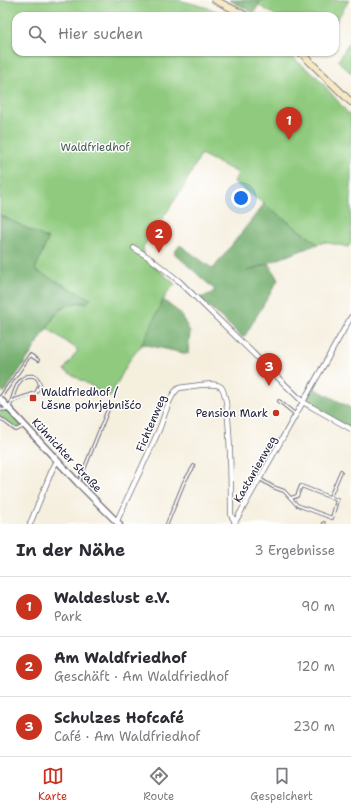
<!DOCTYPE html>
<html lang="de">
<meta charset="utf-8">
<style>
body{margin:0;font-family:"Shantell Sans",sans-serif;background:#f7f7f7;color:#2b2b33}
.you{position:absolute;left:241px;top:198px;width:14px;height:14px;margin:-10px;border:3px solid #fff;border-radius:50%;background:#1a73e8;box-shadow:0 0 0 6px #1a73e833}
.badge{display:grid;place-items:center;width:26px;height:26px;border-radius:50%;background:#c8321e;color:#fff;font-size:13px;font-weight:700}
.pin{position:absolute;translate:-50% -33px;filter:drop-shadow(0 1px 2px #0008)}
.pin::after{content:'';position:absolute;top:21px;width:14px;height:12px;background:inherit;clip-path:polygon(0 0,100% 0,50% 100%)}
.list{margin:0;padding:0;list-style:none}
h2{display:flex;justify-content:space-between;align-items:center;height:52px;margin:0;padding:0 16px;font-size:17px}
h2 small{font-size:13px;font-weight:400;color:#7c7c81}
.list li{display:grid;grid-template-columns:26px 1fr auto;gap:12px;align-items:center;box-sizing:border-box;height:60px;padding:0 16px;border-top:1px solid #e1e1e2}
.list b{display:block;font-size:15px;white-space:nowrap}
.list p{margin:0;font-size:13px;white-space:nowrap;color:#7c7c81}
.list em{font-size:13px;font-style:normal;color:#7c7c81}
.icon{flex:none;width:22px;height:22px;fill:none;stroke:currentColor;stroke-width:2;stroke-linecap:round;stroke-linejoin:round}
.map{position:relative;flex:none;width:351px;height:524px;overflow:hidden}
.search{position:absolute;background:#fff;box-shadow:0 1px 3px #0004;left:12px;right:12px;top:12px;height:44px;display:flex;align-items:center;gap:10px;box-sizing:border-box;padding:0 14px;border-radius:12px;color:#7c7c81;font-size:15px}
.sheet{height:232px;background:#fff}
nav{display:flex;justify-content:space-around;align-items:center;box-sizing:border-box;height:56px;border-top:1px solid #e1e1e2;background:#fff;font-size:11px;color:#7c7c81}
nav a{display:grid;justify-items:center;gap:2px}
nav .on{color:#c8321e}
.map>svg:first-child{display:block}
.green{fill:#8fca7e;stroke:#58765c}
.forest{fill:#73ae6d;stroke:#4a6854}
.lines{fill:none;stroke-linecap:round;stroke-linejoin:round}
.service-casing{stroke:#6c6a74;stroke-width:4}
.minor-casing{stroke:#6c6a74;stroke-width:6}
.tertiary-casing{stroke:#6c6a74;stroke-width:8}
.secondary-casing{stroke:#6c6a74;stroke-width:8}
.service{stroke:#fff;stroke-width:2}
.minor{stroke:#fff;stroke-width:4.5}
.tertiary{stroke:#fff;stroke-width:5.5}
.secondary{stroke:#f6e9c3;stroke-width:6}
.poi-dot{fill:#c8321e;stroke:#fff;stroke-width:1.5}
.labels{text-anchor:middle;stroke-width:3;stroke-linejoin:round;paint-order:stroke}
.park-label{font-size:11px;fill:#485d52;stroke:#fff}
.poi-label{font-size:11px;fill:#22223b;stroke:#fff;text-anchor:start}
.street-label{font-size:11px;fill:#22223b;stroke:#fff}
</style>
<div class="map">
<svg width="351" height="524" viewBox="0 0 351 524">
<rect width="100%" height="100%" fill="#fff"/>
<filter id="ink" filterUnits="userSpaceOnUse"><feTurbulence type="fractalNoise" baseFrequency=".025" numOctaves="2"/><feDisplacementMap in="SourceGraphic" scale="8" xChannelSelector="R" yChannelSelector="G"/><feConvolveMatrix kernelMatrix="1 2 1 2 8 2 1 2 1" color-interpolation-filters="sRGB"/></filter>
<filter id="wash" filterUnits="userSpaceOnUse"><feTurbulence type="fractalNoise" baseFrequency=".012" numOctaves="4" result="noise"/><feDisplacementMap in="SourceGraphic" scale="16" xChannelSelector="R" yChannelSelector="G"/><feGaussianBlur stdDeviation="0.9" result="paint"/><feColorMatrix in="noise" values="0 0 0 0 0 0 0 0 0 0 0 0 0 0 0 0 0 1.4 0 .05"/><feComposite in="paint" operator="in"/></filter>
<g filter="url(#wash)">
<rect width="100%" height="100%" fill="#f5efde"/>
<g class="green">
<path d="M0,0H179L212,9L226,16H16V52H286L319,79L351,117V243L348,247L325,242L318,244L264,204L234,182L238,173L201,154L183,188L143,247L144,254V258L175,284L167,293L142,344L129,361L110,397L64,370L78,350L47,328C58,311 64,302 86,303L91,299L34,270L48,239L0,215Z"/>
<path d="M261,0H349L335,23V16H277L258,5Z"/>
<path d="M351,40V73L338,61Z"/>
<path d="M0,399L25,426L16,430L0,418Z"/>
</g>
<g class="forest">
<path d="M229,0H261L254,13Z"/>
<path d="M264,204L318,244L247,271L269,264L278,280L246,334L243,338L200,298L210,294L215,290L174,253L180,245L213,269Z"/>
<path d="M0,215L48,239L35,270L91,299L86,303L79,302L66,305L57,312L30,355L4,393L0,388Z"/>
<path d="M163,300L180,313L190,332L188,354L142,344Z"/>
<path d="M312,387L351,408V429L304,402Z"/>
</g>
</g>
<g filter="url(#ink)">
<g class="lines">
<g class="service-casing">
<g id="service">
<path d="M0,398L30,355L38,360"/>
<path d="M279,401L295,414"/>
<path d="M0,410L9,409C13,399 16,373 33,376C38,377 39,381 40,385L36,393L15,400L11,403"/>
<path d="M0,418L16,430L24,426"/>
<path d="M260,479L273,487L284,491L297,505L332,518L337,500L301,486L297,496L291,498"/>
<path d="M79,482L109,407"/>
<path d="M330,497L341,471"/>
<path d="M167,524L184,482L194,466"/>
<path d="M324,524V523"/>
</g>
</g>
<g class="minor-casing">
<g id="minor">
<path d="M134,248L151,259L179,281L303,402L351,429"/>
<path d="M117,521C130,491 145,462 158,432C164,420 168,396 179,388C189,387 214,381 221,387C231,395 231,498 231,515L235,522"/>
<path d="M30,524L52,470L57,461"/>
<path d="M234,524L351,317"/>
</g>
</g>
<g class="tertiary-casing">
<path id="tertiary" d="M0,399L78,483L119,524"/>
</g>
<g class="secondary-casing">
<g id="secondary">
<path d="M215,0L247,16"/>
<path d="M300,52L351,102"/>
</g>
</g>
<use href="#service" class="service"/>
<use href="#minor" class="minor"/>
<use href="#tertiary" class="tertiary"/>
<use href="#secondary" class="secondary"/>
</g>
</g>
<g class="poi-dot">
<rect x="29" y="394" width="8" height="8" rx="2"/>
<circle cx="276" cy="413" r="4"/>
</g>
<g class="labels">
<g class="park-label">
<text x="95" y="151">Waldfriedhof</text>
</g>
<g class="poi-label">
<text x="41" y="396">Waldfriedhof /<tspan x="41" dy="13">Lěsne pohrjebnišćo</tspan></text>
<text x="268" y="417" text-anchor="end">Pension Mark</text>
</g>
<g class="street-label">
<text transform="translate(151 423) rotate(-67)" y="4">Fichtenweg</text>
<text transform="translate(67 455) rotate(47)" y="4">Kühnichter Straße</text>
<text transform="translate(255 469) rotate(-60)" y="4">Kastanienweg</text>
</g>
</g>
</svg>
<div class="you"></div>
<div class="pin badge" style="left:289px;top:140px">1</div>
<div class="pin badge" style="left:159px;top:253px">2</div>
<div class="pin badge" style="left:269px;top:386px">3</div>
<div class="search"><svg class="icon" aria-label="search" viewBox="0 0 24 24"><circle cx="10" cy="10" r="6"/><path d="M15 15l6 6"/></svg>Hier suchen</div>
</div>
<section class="sheet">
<h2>In der Nähe<small>3 Ergebnisse</small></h2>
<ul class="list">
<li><span class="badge">1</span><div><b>Waldeslust e.V.</b><p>Park</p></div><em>90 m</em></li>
<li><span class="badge">2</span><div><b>Am Waldfriedhof</b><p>Geschäft · Am Waldfriedhof</p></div><em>120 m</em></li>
<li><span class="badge">3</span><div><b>Schulzes Hofcafé</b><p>Café · Am Waldfriedhof</p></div><em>230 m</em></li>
</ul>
</section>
<nav>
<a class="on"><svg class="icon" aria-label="map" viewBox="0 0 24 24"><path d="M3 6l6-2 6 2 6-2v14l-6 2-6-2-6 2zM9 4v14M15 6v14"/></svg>Karte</a>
<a><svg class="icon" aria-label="directions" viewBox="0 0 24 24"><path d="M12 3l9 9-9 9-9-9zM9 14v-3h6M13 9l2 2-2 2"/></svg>Route</a>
<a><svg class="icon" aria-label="saved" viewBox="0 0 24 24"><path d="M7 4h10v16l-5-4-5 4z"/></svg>Gespeichert</a>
</nav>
